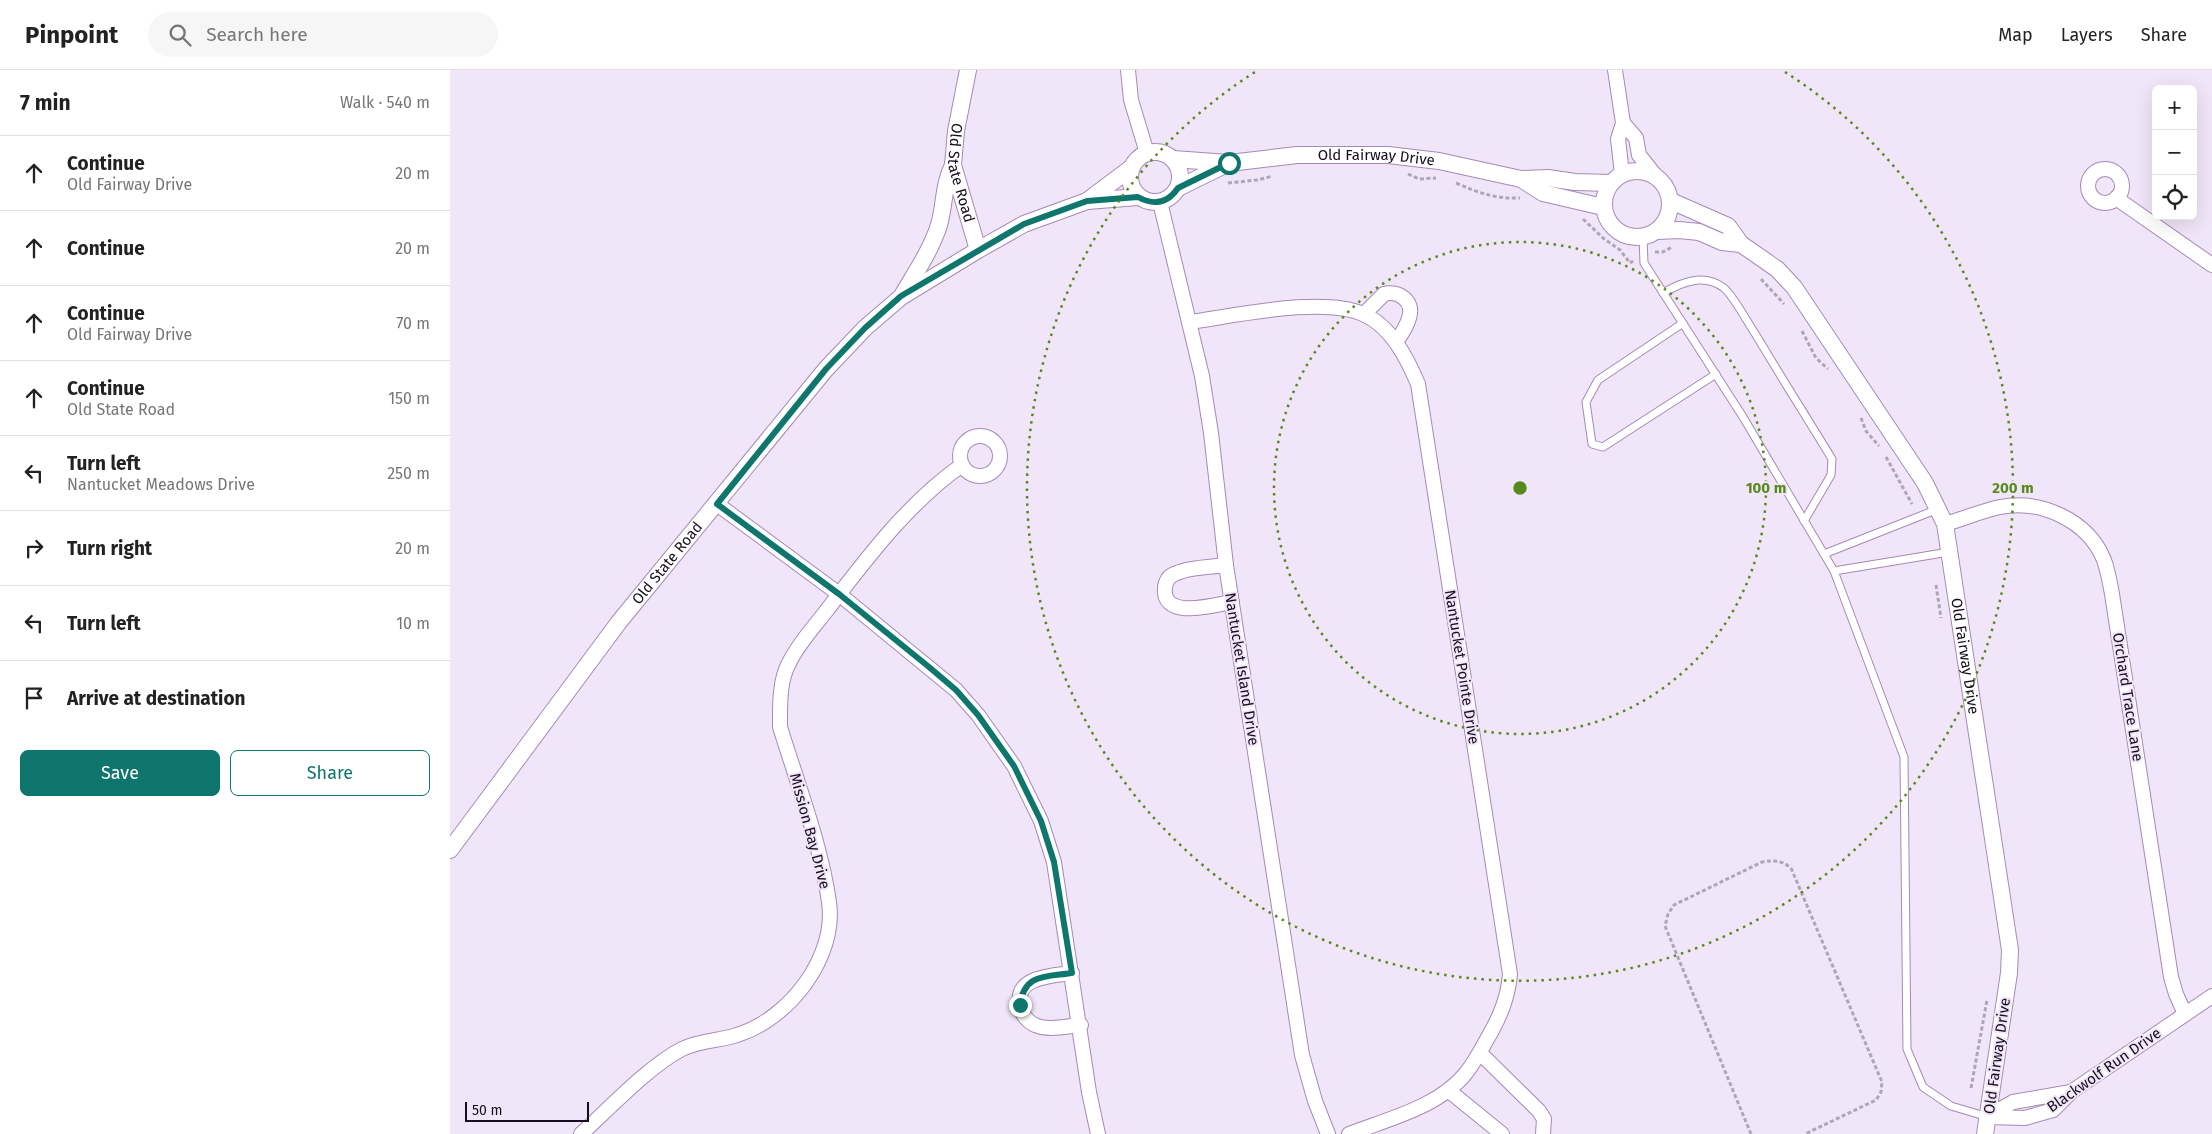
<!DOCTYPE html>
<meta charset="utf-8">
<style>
body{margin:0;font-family:"Fira Sans",sans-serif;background:#f6f6f6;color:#222}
.controls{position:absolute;right:15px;top:15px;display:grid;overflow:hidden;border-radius:8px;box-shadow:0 5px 20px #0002}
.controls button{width:45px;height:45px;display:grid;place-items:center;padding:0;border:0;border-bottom:1px solid #e0e0e0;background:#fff;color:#222;font:25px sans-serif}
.scale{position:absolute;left:15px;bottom:12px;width:124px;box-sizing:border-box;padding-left:5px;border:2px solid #170d1d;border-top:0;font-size:14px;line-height:18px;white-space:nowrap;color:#170d1d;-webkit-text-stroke:4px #f1e6f9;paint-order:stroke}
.stop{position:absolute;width:15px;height:15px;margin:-11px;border:4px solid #0f766e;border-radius:50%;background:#fff}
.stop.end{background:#0f766e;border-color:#fff;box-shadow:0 1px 5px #0008}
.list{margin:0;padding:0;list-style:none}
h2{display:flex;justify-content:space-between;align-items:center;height:65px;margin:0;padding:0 20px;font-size:21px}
h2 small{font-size:16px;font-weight:400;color:#767676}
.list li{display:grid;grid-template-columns:32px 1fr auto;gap:15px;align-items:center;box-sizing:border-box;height:75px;padding:0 20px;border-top:1px solid #e0e0e0}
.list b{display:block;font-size:19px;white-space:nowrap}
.list p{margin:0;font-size:16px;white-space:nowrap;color:#767676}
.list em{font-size:16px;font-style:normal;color:#767676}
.actions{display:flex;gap:10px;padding:15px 20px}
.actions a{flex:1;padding:11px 0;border:1px solid #0f766e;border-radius:8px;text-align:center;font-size:18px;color:#0f766e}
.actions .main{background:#0f766e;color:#fff}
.icon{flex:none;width:28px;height:28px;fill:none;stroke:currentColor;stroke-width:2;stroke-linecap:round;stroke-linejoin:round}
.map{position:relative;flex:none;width:1762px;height:1064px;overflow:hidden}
header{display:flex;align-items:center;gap:30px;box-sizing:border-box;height:70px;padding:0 25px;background:#fff;border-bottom:1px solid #e0e0e0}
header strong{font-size:24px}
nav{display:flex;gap:28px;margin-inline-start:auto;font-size:18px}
.search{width:350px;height:45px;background:#f6f6f6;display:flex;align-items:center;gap:12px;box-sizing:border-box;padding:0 18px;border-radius:28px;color:#767676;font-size:19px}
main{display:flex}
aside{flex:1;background:#fff}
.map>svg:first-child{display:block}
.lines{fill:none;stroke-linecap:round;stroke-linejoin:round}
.service-casing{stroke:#a48ab6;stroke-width:9}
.minor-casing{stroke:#a48ab6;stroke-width:16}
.tertiary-casing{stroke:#a48ab6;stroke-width:18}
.path{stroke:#afa5b7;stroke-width:3;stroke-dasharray:4 2.5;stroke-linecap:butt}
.service{stroke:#fff;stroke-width:7}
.minor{stroke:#fff;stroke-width:14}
.tertiary{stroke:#fff;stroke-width:16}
.route{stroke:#0f766e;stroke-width:6}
.ring{fill:none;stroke:#59891c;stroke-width:2.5;stroke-dasharray:2.5 5}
.labels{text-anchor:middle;stroke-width:4;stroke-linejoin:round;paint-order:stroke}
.street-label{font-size:15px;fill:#170d1d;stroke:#f1e6f9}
.centre{fill:#59891c;stroke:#f1e6f9;stroke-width:2.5}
.ring-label{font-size:15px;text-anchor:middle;font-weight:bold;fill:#59891c;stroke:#f1e6f9;stroke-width:4;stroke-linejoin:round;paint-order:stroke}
</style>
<header>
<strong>Pinpoint</strong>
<div class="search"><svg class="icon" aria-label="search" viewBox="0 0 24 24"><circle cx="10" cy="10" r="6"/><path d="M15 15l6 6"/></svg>Search here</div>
<nav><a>Map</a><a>Layers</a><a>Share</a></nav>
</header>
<main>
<aside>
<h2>7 min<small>Walk · 540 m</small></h2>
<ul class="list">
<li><svg class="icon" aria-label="ahead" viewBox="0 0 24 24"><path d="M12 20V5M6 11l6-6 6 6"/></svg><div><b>Continue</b><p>Old Fairway Drive</p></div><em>20 m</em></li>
<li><svg class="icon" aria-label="ahead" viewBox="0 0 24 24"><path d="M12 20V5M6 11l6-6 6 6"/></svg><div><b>Continue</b></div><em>20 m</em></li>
<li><svg class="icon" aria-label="ahead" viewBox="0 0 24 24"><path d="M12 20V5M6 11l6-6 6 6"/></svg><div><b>Continue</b><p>Old Fairway Drive</p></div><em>70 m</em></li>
<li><svg class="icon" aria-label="ahead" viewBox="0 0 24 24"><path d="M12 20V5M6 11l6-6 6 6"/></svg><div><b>Continue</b><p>Old State Road</p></div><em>150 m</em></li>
<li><svg class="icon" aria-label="left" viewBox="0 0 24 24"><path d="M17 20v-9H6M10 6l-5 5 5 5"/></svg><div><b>Turn left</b><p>Nantucket Meadows Drive</p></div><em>250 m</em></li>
<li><svg class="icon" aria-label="right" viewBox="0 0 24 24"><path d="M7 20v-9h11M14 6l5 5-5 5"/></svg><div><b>Turn right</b></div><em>20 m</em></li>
<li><svg class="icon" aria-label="left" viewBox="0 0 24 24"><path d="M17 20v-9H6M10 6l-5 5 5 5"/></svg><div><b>Turn left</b></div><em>10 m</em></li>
<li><svg class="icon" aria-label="arrive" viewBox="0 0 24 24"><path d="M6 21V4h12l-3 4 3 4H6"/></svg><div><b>Arrive at destination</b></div></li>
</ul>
<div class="actions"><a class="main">Save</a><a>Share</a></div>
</aside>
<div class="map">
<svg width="1762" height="1064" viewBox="0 0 1762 1064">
<rect width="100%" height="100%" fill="#f1e6f9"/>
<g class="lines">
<g class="service-casing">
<g id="service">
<path d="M1193,167L1194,193L1293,347L1384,501L1454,687L1457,979L1473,1017L1501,1036L1538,1047"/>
<path d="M1213,223C1232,212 1254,203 1274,218C1283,225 1299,255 1306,265C1331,307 1357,348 1382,389L1381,405L1354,451"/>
<path d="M1233,253L1148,310L1136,332L1142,374L1153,377L1266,304"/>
<path d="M1374,484L1488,439"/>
<path d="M1384,501L1499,482"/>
</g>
</g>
<g class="minor-casing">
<g id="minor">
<path d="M678,0L681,30L697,83"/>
<path d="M1165,0L1173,53L1168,69L1172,104"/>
<path d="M1173,53L1186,68L1189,85L1205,105"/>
<circle cx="1655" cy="116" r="17"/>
<path d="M1666,128L1762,195"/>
<path d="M710,132L752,306L761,363L776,495L852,985L865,1031L878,1064"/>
<path d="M914,244L934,224C948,220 965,231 959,248C957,256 951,265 946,272"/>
<path d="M739,252C785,246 872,226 913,244C941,256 957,288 968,314L1060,904C1058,929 1049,949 1036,971C1030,982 1024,993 1016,1003C989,1037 938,1049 899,1064"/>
<circle cx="530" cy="386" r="20"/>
<path d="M267,434L389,524L506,620L528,645L564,696L591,751L604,792L639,1022L648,1064"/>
<path d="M1495,454C1513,449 1531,441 1550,437C1590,429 1638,450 1654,490C1658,501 1660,513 1662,524L1721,907L1726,924L1735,944"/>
<path d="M776,495C762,497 739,497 727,503C720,505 716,510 715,517C711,551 764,535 782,532"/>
<path d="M622,903C602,906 562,906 571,938C572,945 578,952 585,955C598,961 617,956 631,955"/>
<path d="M1030,983L1089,1041L1094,1049L1093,1064"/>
<path d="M998,1020L1052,1064"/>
<path d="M1538,1046L1563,1032L1621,1022"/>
<path d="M1538,1047L1575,1048L1603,1040L1621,1022L1762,926"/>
<path d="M131,1064C160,1038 199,996 232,979C250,970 269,971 287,965C339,949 387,887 379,832C371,775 347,712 330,657C330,637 329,611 339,593C348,574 364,557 377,540C417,488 458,433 512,395"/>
</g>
</g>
<g class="tertiary-casing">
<g id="tertiary">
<path id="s1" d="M518,0L506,61L503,95L528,180"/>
<circle cx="705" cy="107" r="25"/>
<path id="s2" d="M723,89L779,93L847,85H938L989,91L1071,109L1098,108L1125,112L1161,113"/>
<circle cx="1187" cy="134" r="33"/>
<path d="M1071,109L1093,123L1153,137"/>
<path d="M728,118L777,94"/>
<path d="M637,131L688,127"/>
<path id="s3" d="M1221,131L1278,156L1291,174L1327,199L1344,217L1475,413L1495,454L1560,880L1559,903L1535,1064"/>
<path d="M1208,161L1229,160L1249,162L1272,172L1291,174"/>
<path d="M453,224C466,202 481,180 489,155C495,134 493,115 503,95"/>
<path id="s4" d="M0,780L169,552L376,299L415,258L451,227L528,180L574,154L637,131L681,98"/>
</g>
</g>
<g class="path">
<path d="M958,104L969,109L986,108"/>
<path d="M778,113L807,110L823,106"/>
<path d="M1006,113C1029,123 1045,129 1070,128"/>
<path d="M1133,149L1153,168L1170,180L1180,193L1183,191"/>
<path d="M1205,182H1213L1222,177"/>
<path d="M1311,209L1334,234"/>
<path d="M1352,261L1366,288L1378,299"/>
<path d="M1411,348L1416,361L1429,376"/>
<path d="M1436,387L1462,434"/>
<path d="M1486,515L1491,548"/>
<path d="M1521,1018L1537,930"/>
<path d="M1301,1064L1215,856L1218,844L1224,835L1312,792C1325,790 1331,790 1341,798L1432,1012L1431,1022L1426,1030L1355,1064"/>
</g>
<use href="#service" class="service"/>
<use href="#minor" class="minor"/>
<use href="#tertiary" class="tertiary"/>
</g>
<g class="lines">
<path class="route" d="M570,935C574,903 596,907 622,903L604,792L591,751L564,696L528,645L506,620L479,597L389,524L267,434L376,299L415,258L451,226L574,154L637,131L688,127C704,136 718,133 728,118L779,93"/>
</g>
<g class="ring">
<circle cx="1070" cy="418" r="246"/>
<path d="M1335 2A493 493 0 1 1 805 2"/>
</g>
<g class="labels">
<g class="street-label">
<text dy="5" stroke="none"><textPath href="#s2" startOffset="204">Old Fairway Drive</textPath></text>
<text dy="5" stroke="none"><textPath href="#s1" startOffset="105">Old State Road</textPath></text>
<text dy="5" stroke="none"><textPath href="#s4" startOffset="360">Old State Road</textPath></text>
<text dy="5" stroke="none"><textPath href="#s3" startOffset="568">Old Fairway Drive</textPath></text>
<text transform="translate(1012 597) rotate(81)" y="5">Nantucket Pointe Drive</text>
<text transform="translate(792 599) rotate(81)" y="5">Nantucket Island Drive</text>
<text transform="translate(1678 627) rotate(81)" y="5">Orchard Trace Lane</text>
<text transform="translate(360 761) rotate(75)" y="5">Mission Bay Drive</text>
<text transform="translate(1547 986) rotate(-82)" y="5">Old Fairway Drive</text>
<text transform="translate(1654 1000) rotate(-35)" y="5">Blackwolf Run Drive</text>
</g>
</g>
<circle cx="1070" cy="418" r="8" class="centre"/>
<g class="ring-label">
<text x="1316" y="423">100 m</text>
<text x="1563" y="423">200 m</text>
</g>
</svg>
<div class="controls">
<button>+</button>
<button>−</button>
<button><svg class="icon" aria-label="locate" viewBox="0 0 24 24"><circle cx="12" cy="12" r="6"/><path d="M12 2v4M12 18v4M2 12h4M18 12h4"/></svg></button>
</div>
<div class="scale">50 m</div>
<div class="stop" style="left:779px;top:93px"></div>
<div class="stop end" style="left:570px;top:935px"></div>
</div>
</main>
